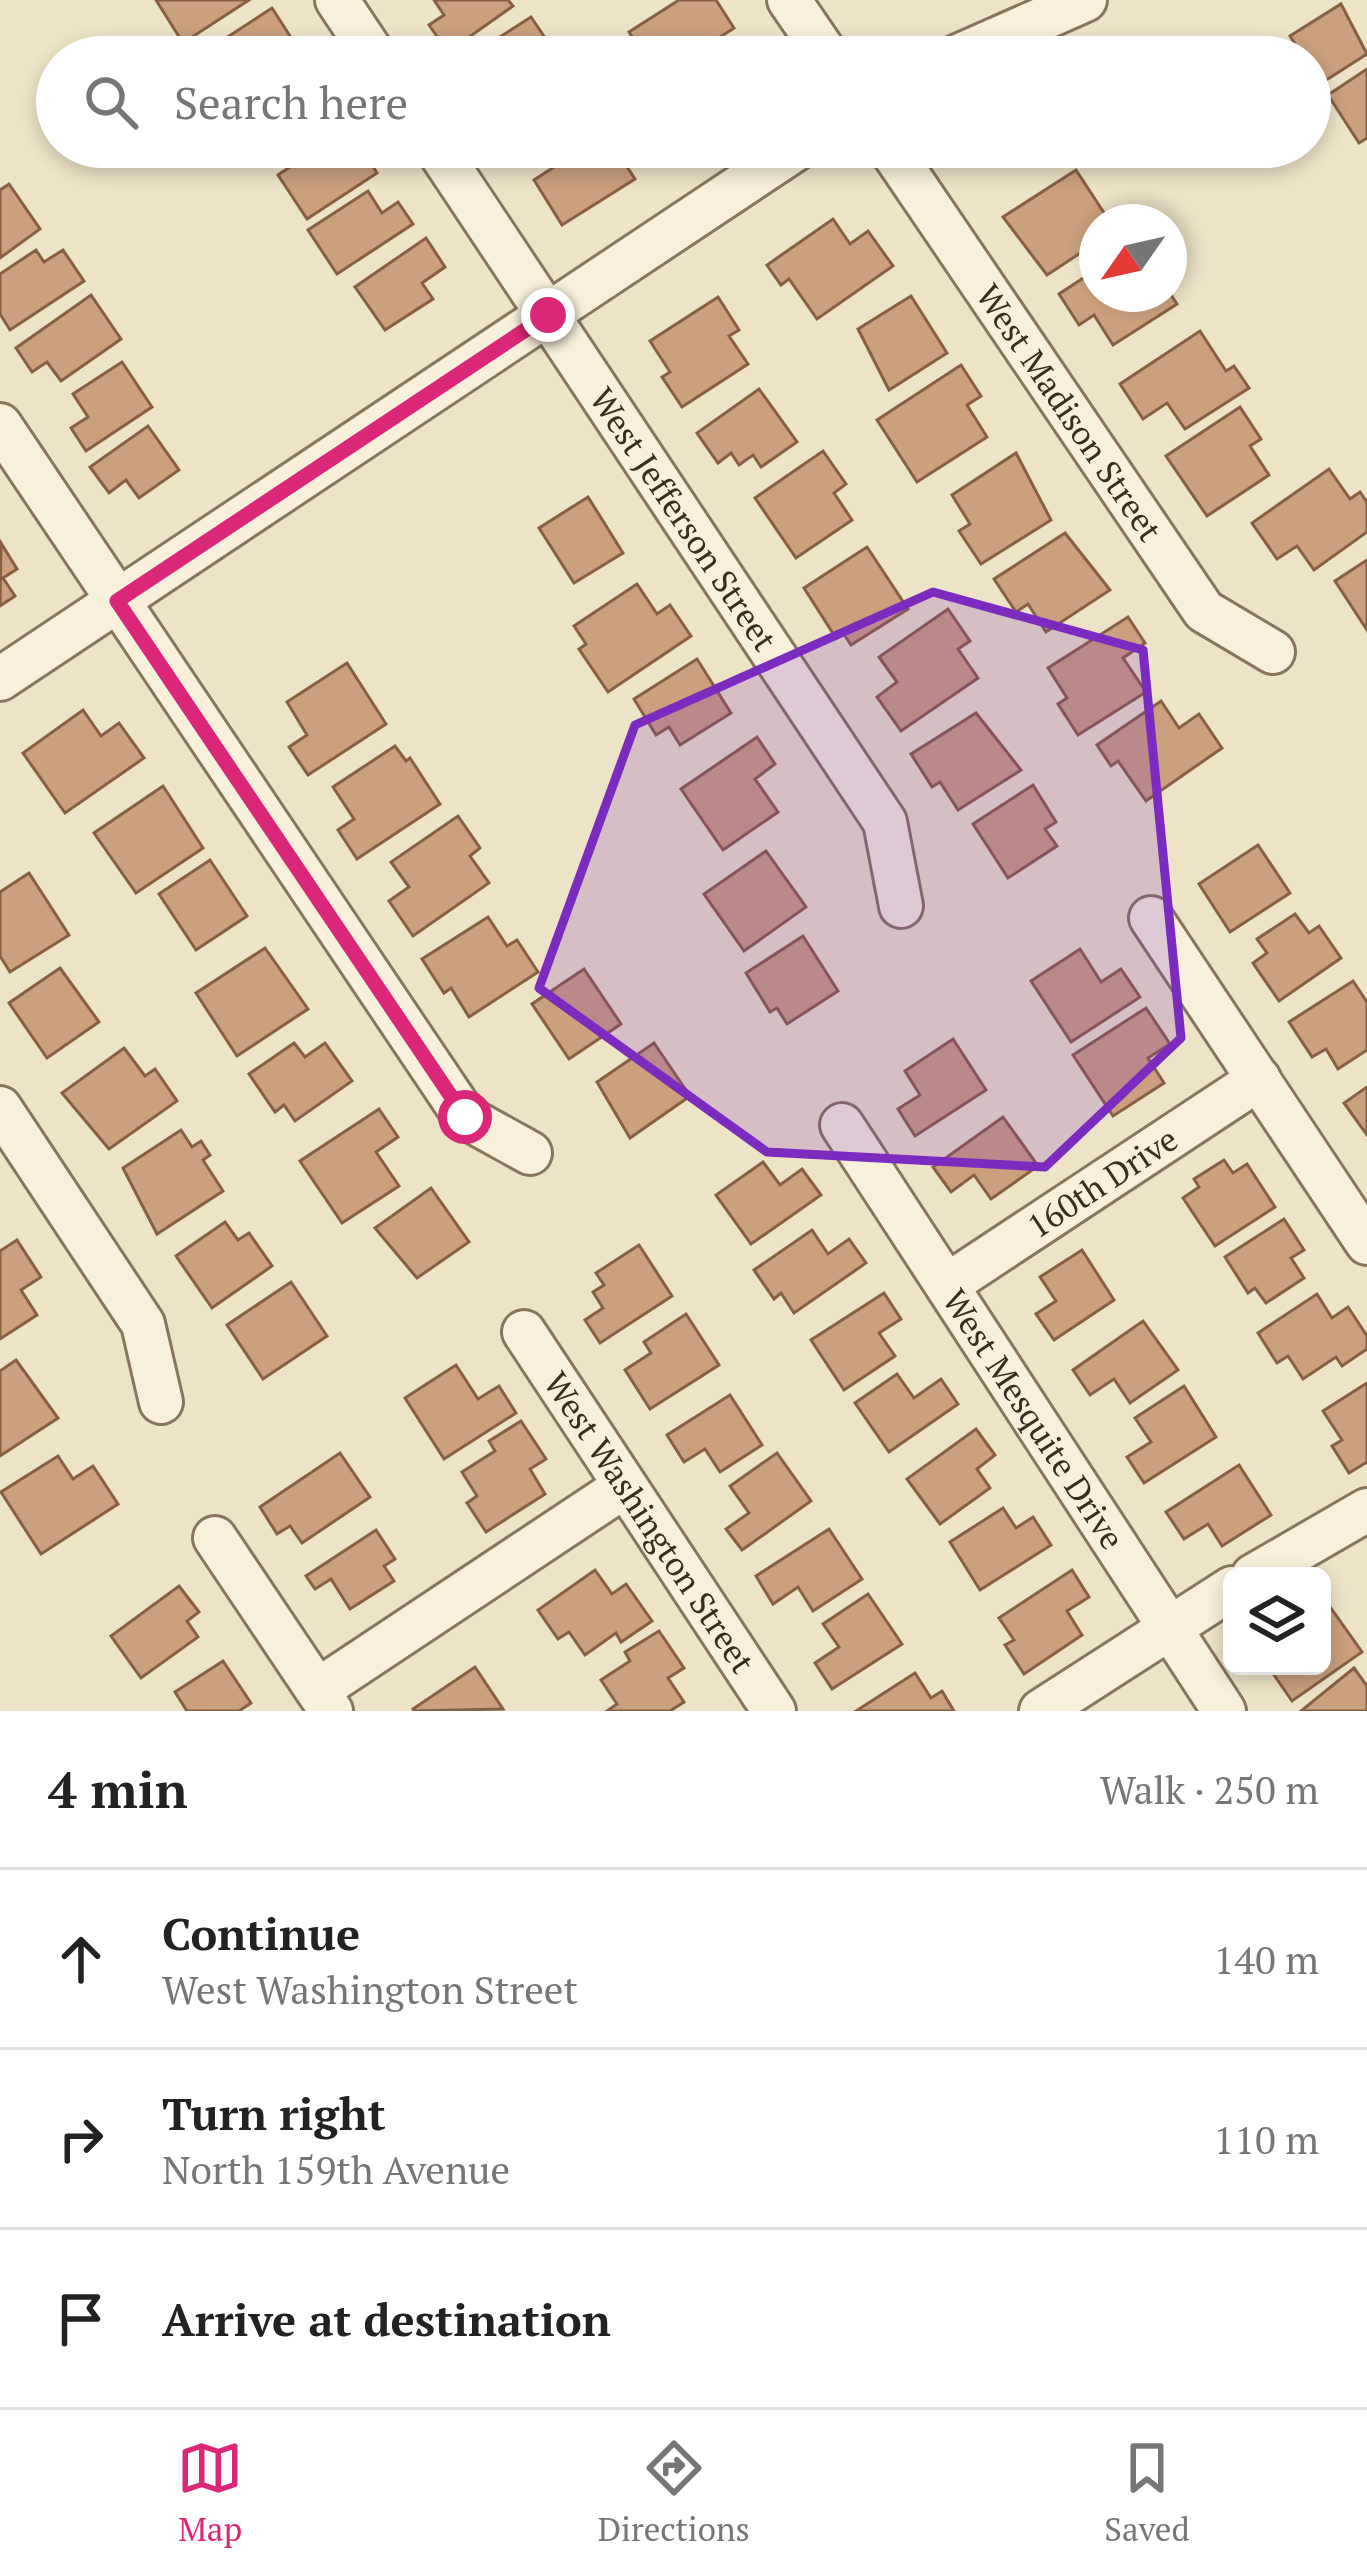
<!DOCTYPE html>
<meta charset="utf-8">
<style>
body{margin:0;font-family:"PT Serif",serif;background:#f2f2f2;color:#222}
.controls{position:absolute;right:36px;bottom:36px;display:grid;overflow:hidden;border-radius:18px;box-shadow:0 6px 18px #0003}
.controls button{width:108px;height:108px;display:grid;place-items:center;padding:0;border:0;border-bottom:3px solid #e0e0e0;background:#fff;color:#222;font:60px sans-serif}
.compass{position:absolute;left:1079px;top:204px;width:108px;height:108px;border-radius:50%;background:#fff;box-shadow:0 6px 18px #0003;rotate:236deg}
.stop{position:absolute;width:36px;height:36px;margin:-27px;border:9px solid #db2777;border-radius:50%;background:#fff}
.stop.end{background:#db2777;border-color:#fff;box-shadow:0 3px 12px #0008}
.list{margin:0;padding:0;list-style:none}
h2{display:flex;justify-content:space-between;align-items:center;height:156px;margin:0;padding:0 48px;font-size:51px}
h2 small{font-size:39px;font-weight:400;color:#767676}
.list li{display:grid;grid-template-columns:78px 1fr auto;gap:36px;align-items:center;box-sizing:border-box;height:180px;padding:0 48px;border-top:3px solid #e0e0e0}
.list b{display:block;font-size:45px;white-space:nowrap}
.list p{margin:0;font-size:39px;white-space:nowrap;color:#767676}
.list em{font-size:39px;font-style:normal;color:#767676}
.icon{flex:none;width:66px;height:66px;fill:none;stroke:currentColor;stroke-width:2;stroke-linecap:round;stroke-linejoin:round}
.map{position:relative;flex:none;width:1367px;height:1711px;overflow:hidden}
.search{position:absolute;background:#fff;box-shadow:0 6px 18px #0003;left:36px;right:36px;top:36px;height:132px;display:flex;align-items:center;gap:30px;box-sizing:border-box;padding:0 42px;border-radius:66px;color:#767676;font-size:45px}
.sheet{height:696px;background:#fff}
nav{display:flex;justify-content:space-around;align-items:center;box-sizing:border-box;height:168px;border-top:3px solid #e0e0e0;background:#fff;font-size:33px;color:#767676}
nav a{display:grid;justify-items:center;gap:6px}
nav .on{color:#db2777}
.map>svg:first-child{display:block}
.building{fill:#caa07e;stroke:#876043;stroke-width:3}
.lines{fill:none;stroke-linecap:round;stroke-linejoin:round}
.minor-casing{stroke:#88755d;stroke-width:48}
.minor{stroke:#f8f0da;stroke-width:42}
.route{stroke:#db2777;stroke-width:15}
.marked{fill:#7b2cbf;fill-opacity:0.2;stroke:#7b2cbf;stroke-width:9;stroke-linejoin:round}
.labels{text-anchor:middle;stroke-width:10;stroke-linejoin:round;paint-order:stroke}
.street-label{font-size:33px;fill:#392d20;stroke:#f5edd6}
</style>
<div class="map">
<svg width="1367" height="1711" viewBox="0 0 1367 1711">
<rect width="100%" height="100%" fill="#ede3c7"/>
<g class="building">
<path d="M156,0H249L183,43Z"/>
<path d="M434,0H508L513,6L448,52L429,25L444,15Z"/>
<path d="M679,0H716L734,28L689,57H645L629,32Z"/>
<path d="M1341,4L1367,54L1320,84L1310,57H1303L1290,36Z"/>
<path d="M272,8L290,36L273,47L279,57H205L203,53Z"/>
<path d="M531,17L558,57H469Z"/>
<path d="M1367,69V138L1359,143L1328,95Z"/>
<path d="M320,147H361L377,173L307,219L278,175Z"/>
<path d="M585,147H614L635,179L562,225L534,180Z"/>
<path d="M1076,170L1110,222H1097V242L1047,275L1003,217Z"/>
<path d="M9,184L40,229L0,258V190Z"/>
<path d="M368,191L382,213L398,202L413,224L337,274L308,230Z"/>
<path d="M833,219L850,244L868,231L893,266L817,319L789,279L781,285L767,265Z"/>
<path d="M426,238L445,267L422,283L433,299L385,330L355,287Z"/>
<path d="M36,250L44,262L63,250L84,281L10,330L0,314V274Z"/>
<path d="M1097,269V294L1169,292L1177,304L1113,345L1094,315L1079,325L1059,294Z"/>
<path d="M91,295L121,339L61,381L47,362L32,372L16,348Z"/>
<path d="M911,296L947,353L889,390L858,329Z"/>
<path d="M718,297L739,330L729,336L748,364L682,407L662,377L670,372L650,341Z"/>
<path d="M1200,331L1226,371L1234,366L1249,388L1185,429L1167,403L1143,419L1120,384Z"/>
<path d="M122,362L152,407L86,451L71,428L88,417L73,394Z"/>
<path d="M961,365L981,396L967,405L987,437L917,482L877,420Z"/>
<path d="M759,389L797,442L761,467L753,455L739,465L731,453L718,463L697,433Z"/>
<path d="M1240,407L1261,439L1250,446L1269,475L1207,516L1166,456Z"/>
<path d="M148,426L179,470L139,498L126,480L109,493L90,467Z"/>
<path d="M823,451L846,484L834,493L852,520L796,558L755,498Z"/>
<path d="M1016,453L1051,520L981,564L959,531L970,524L952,495Z"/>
<path d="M1329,469L1350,499L1360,492L1367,502V532L1314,570L1297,546L1277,559L1252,523Z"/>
<path d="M588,497L623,553L574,583L539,528Z"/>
<path d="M1065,533L1110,590L1046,632L1028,604L1016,612L994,579Z"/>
<path d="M1,543L17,569L3,578L15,596L0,606Z"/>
<path d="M867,547L908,609L851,645L843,633L836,638L804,588Z"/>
<path d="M1367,560V630L1335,581Z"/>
<path d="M637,584L657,614L670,605L691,636L608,692L579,649L586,644L574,626Z"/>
<path d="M948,609L970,641L958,649L978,678L901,731L877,697L897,682L879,657Z"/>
<path d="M1128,617L1145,643L1123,658L1146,692L1078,735L1058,704L1067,698L1048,668Z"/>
<path d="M697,659L731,713L680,745L669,727L656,735L634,699Z"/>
<path d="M347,663L386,724L308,775L289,747L307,735L287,702Z"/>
<path d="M1161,701L1179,728L1199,714L1222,748L1146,801L1118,761L1111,766L1097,745Z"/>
<path d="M83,710L101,736L119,723L144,758L65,813L23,753Z"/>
<path d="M976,713L1021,770L958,810L940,782L932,787L911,754Z"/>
<path d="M757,737L775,764L755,779L778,812L723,850L681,789Z"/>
<path d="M395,746L406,761L410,758L440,804L357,859L338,830L354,819L333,787Z"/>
<path d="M1033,785L1056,822L1045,829L1057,846L1008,878L973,824Z"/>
<path d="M163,786L203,848L136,893L94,833Z"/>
<path d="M458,816L480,848L470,856L489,883L413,936L389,901L409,887L391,862Z"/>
<path d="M1258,845L1290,893L1230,932L1199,884Z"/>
<path d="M766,851L806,907L744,951L704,894Z"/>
<path d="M210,860L247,916L196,950L159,894Z"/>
<path d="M29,873L69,935L10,972L0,956V892Z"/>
<path d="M1295,914L1309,933L1319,926L1341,958L1279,1001L1253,963L1267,953L1257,939Z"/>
<path d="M488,917L507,946L517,940L538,972L469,1017L451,988L444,993L422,959Z"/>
<path d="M803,936L838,991L787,1024L777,1008L770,1012L746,973Z"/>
<path d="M265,948L308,1009L237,1056L196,993Z"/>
<path d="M1080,949L1101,982L1121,969L1140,997L1071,1042L1031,981Z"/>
<path d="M60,968L99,1022L47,1058L9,1003Z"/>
<path d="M584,969L621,1024L569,1059L532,1004Z"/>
<path d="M1353,981L1367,1002V1050L1338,1069L1326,1049L1312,1057L1289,1022Z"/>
<path d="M1146,1008L1170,1044L1148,1058L1164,1083L1113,1116L1073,1055Z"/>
<path d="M953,1039L986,1090L915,1136L898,1109L920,1095L905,1071Z"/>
<path d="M294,1043L305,1057L325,1043L352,1081L295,1121L284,1105L275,1112L249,1074Z"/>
<path d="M654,1043L690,1096L630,1138L597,1082Z"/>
<path d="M124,1048L145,1076L155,1069L177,1101L109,1149L62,1093Z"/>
<path d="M1367,1087V1135L1344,1103Z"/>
<path d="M379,1109L398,1137L376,1152L399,1186L342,1223L300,1161Z"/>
<path d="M1003,1117L1038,1166L991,1199L974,1175L951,1192L933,1167Z"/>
<path d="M181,1130L192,1147L201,1141L210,1155L203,1160L223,1191L157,1234L123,1168Z"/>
<path d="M1224,1160L1233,1173L1247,1164L1275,1207L1215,1246L1183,1198L1199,1187L1194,1179Z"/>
<path d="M763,1162L780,1185L802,1169L821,1195L751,1244L716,1195Z"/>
<path d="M431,1188L469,1242L417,1278L375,1228Z"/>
<path d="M1284,1219L1304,1250L1291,1258L1304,1278L1266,1303L1255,1288L1248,1293L1225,1257Z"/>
<path d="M225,1222L238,1240L249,1233L272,1266L212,1308L176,1256Z"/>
<path d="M812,1230L828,1254L849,1239L866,1263L794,1313L781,1293L774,1299L754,1270Z"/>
<path d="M17,1240L41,1277L21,1290L37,1315L0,1339V1251Z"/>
<path d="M639,1245L672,1296L600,1343L585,1320L603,1308L593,1292L604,1285L596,1273Z"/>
<path d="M1082,1250L1114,1300L1054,1340L1036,1314L1056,1301L1040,1277Z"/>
<path d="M291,1282L327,1336L263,1379L227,1325Z"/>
<path d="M884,1293L901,1319L879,1333L895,1356L844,1390L811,1340Z"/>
<path d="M1317,1294L1332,1318L1348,1307L1367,1336V1349L1342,1366L1336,1357L1303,1379L1288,1356L1277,1363L1258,1333Z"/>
<path d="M686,1314L719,1365L650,1409L625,1370L651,1353L644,1342Z"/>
<path d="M1143,1321L1178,1370L1130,1403L1114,1379L1090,1395L1073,1370Z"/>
<path d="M16,1360L58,1418L0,1456V1371Z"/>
<path d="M456,1365L478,1399L499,1386L516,1413L444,1459L405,1398Z"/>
<path d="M897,1374L914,1398L941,1379L958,1404L889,1452L855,1403Z"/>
<path d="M1367,1383V1462L1349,1473L1332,1446L1342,1440L1323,1411Z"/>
<path d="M1184,1386L1216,1437L1144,1483L1127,1457L1151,1442L1135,1418Z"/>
<path d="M730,1395L762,1445L720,1472L705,1449L684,1462L667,1435Z"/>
<path d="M521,1421L546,1459L530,1469L545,1494L486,1532L467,1503L477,1496L462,1472L495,1451L489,1441Z"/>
<path d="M976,1429L995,1455L977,1469L990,1488L940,1524L907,1479Z"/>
<path d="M340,1453L370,1497L302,1543L290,1526L277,1534L260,1507Z"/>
<path d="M777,1453L811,1501L742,1550L726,1529L749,1513L730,1486Z"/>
<path d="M58,1456L73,1479L93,1466L118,1504L41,1554L1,1492Z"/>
<path d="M1239,1465L1271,1515L1222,1546L1208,1524L1184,1539L1166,1512Z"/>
<path d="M1003,1508L1016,1528L1033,1517L1051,1545L980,1590L950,1542Z"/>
<path d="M829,1529L862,1579L813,1611L798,1587L773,1604L756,1576Z"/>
<path d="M376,1530L395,1559L384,1566L394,1581L350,1609L331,1579L315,1589L306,1576Z"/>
<path d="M595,1570L612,1594L626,1584L652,1621L621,1642L616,1633L585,1655L569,1632L558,1639L538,1610Z"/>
<path d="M1072,1570L1089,1597L1067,1611L1082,1635L1024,1674L1005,1645L1014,1640L999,1618Z"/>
<path d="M179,1586L199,1612L187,1621L198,1637L141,1678L111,1636Z"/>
<path d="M868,1594L902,1644L832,1689L815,1663L839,1647L823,1624Z"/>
<path d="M1328,1604L1362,1652L1292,1701L1272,1672L1281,1666H1322V1608Z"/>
<path d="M659,1631L684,1668L668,1678L684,1702L670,1711H607L617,1704L601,1680L630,1661L625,1652Z"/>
<path d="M223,1661L251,1703L239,1711H187L175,1692Z"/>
<path d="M475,1667L503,1709L414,1711L413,1709Z"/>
<path d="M1354,1668L1367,1686V1711H1301Z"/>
<path d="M915,1673L931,1698L942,1691L954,1711H856Z"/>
</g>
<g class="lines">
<g class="minor-casing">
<g id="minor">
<path d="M337,0L375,57"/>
<path d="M789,0L828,57"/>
<path d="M956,57L1085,0"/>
<path id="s1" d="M436,147L885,822L901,906"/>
<path id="s2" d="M889,147L1204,611L1273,652"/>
<path d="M0,425L465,1117L530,1153"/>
<path d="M0,679L799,147"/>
<path d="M1151,918L1367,1243"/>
<path d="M0,1108L143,1324L161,1402"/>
<path id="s3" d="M842,1125L1224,1711"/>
<path id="s4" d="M947,1285L1259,1079"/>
<path id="s5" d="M524,1332L774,1711"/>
<path d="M215,1538L331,1711"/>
<path d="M1253,1576L1367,1510"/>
<path d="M318,1690L625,1486"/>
<path d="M1041,1711L1232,1588"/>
</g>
</g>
<use href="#minor" class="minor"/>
</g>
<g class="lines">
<path class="route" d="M465,1117L117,601L548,315"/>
</g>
<path class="marked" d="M933,592L1143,650L1181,1038L1045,1167L767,1152L539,988L635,725Z"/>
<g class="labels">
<g class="street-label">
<text dy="12" stroke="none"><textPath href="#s2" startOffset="321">West Madison Street</textPath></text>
<text dy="12" stroke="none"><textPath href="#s1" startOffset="447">West Jefferson Street</textPath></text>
<text dy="12" stroke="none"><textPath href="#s4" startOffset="186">160th Drive</textPath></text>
<text dy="12" stroke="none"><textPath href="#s3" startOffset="351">West Mesquite Drive</textPath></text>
<text dy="12" stroke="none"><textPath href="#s5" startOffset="228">West Washington Street</textPath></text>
</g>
</g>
</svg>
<div class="controls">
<button><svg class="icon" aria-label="layers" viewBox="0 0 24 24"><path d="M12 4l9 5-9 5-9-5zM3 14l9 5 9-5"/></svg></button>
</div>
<svg class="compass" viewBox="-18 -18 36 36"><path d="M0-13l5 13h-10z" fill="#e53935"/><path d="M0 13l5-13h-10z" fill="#767676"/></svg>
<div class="stop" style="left:465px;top:1117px"></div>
<div class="stop end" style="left:548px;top:315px"></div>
<div class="search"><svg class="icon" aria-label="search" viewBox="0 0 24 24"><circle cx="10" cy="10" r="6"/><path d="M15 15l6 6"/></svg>Search here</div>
</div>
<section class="sheet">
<h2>4 min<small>Walk · 250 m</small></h2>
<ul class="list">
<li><svg class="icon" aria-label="ahead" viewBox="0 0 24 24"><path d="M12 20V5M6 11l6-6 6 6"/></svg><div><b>Continue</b><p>West Washington Street</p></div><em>140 m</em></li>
<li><svg class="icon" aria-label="right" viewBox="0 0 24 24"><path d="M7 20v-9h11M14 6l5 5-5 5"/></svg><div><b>Turn right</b><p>North 159th Avenue</p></div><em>110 m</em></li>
<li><svg class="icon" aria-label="arrive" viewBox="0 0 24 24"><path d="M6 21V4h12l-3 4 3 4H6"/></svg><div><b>Arrive at destination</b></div></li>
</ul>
</section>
<nav>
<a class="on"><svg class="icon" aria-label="map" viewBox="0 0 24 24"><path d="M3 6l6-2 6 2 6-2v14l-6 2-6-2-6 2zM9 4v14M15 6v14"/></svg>Map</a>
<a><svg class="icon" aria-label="directions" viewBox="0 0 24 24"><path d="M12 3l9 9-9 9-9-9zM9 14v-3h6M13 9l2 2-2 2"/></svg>Directions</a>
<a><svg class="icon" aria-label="saved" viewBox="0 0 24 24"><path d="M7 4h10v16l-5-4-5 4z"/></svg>Saved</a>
</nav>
